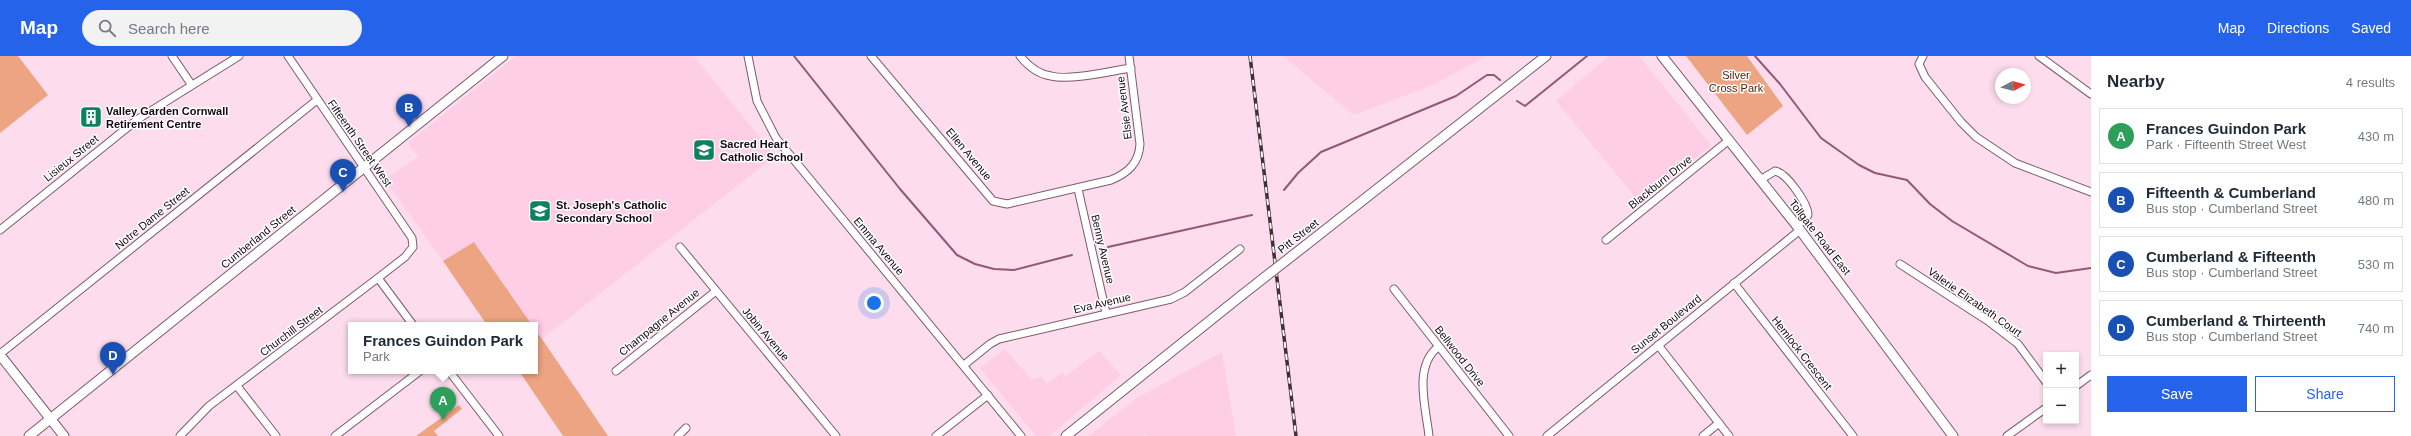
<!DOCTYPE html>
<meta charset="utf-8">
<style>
body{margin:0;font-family:Arial,sans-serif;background:#f2f2f3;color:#1f2937}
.controls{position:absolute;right:12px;bottom:12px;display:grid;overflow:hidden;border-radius:0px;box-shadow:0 2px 6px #0003}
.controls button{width:36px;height:36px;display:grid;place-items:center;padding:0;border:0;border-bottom:1px solid #e0e1e3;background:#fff;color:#1f2937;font:20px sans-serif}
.compass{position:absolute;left:1995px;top:12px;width:36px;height:36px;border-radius:50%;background:#fff;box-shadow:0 2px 6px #0003;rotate:83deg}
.you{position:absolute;left:874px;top:247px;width:14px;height:14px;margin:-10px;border:3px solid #fff;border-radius:50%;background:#1a73e8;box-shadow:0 0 0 6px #1a73e833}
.badge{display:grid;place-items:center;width:26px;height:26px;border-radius:50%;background:#2563eb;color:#fff;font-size:13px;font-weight:700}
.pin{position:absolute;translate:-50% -33px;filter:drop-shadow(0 1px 2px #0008)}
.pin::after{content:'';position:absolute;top:21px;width:14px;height:12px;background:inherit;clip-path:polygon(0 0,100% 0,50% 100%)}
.popup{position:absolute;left:348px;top:266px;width:190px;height:52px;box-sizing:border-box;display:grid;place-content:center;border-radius:0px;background:#fff;filter:drop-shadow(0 1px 3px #0005);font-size:13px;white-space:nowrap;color:#747a83}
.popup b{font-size:15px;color:#1f2937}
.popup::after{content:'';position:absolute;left:50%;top:100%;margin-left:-8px;border:8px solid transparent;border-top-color:#fff}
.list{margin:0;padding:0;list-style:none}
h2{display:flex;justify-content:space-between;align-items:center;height:52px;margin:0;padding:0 16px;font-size:17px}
h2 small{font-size:13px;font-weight:400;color:#747a83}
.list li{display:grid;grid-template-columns:26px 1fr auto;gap:12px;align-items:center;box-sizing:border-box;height:56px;margin:0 8px 8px;padding:0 8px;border:1px solid #e0e1e3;border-radius:0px}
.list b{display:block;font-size:15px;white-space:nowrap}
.list p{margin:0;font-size:13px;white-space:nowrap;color:#747a83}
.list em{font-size:13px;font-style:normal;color:#747a83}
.actions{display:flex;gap:8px;padding:12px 16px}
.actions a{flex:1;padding:9px 0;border:1px solid #2563eb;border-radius:0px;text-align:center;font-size:14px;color:#2563eb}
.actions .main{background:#2563eb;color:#fff}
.icon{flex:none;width:22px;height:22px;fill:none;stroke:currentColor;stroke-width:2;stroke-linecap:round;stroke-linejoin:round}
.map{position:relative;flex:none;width:2091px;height:380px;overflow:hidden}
header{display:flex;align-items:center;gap:24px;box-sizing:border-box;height:56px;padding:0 20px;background:#2563eb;color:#fff}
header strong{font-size:19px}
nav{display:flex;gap:22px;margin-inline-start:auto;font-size:14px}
.search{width:280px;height:36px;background:#f2f2f3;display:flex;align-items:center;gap:10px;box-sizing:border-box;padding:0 14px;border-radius:22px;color:#747a83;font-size:15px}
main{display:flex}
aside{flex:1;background:#fff}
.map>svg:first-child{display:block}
.built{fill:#fecee6}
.green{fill:#eca482}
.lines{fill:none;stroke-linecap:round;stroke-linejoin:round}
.stream{stroke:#935778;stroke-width:2}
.minor-casing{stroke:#7c5a6c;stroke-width:9}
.tertiary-casing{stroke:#7c5a6c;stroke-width:11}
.minor{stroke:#fff;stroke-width:7}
.tertiary{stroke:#fff;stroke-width:9}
.rail-casing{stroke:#413039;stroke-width:3.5}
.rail{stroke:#fff;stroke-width:2;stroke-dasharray:6;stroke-linecap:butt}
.tertiary-bridge-casing{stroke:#7c5a6c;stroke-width:11;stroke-linecap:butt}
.tertiary-bridge{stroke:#fff;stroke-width:9}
.labels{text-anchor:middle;stroke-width:3;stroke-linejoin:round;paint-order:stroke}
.park-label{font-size:11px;fill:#4e1b00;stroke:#fff}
.street-label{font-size:11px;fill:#160910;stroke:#fff}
.poi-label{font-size:11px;font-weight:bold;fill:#160910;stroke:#fff;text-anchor:start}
</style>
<header>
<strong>Map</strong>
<div class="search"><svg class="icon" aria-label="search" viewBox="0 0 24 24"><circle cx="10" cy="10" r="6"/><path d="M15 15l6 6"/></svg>Search here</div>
<nav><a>Map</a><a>Directions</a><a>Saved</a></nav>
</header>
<main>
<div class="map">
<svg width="2091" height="380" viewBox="0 0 2091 380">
<rect width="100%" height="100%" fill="#fddded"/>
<g class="built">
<path d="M516,0H694L775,100L542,283L535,274V269H532L475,186L443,205L384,123L418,101L408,87Z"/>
<path d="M1283,0H1486L1435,28L1354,59Z"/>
<path d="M1609,0H1639L1711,89L1641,148L1556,45Z"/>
<path d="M1005,293L1031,323L1042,321L1047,328L1063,316L1064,321L1099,295L1121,319L1049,380H1036L980,312Z"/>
<path d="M1222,296L1236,380H1147L1146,378L1143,380H1089L1135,343Z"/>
</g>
<g class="green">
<path d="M0,0H18L48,39L0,77Z"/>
<path d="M1686,0H1747L1783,50L1747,79Z"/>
<path d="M474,186L532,269H487L443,205Z"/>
<path d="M535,274L542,283L608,380H563L519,315H535Z"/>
<path d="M459,349L462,353L434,375L438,380H416Z"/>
</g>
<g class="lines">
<g class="stream">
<path d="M794,0L900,133L957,199L975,208L994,213L1014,214L1072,199"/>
<path d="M1755,0L1780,28L1821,82L1859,109L1875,117L1907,124L1930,148L1952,165L2028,210L2056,217L2091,212"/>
<path d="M1517,45L1525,50L1587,0"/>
<path d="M1284,134L1298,117L1321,96L1456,40L1487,19H1494L1500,24"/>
<path d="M1108,191L1252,159"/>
</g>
<g class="minor-casing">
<g id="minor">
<path d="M172,0L191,28"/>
<path d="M748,0L757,45L776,82L1021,380"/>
<path d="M871,0L993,145L1007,148L1111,124C1128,117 1139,107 1140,88L1129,0"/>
<path d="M1020,0C1028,10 1038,18 1051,20C1070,25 1111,15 1131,12"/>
<path d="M1923,0L1919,8L1925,21L1961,66L1976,81L2015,107L2091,136"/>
<path d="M2039,0L2091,38"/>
<path d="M1760,124L1775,115C1787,117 1808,148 1808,159L1797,170"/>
<path d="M1078,133L1106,257"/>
<path d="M0,174L138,63L239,0"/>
<path d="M1606,184L1729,84"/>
<path d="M680,191L836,380"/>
<path d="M1900,208L1988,265L2018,288L2046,326"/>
<path d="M378,222L413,269"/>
<path d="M1734,227L1853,380"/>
<path d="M1394,233L1509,380"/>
<path d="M1658,289L1729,380"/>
<path d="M0,298L317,44"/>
<path d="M964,309L990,288L999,283L1171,243L1185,236L1240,193"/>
<path d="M449,315L499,380"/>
<path d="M616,315L716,235"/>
<path d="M237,330L276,380"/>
<path d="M2076,330L2091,319"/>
<path d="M180,380L209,350L378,222L405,201L413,191L412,182L288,0"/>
<path d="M335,380L420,315"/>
<path d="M678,380L686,372"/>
<path d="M936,380L988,339"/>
<path d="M1429,380C1426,352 1413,311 1438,291"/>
<path d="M1547,380L1800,174"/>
<path d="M1703,380L1719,367"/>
<path d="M2007,380L2046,352"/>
</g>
</g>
<g class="tertiary-casing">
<g id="tertiary">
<path d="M1662,0L1797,170L1953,380"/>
<path d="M1306,189L1546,0"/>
<path d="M0,299L64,380"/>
<path d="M29,380L503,0"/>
<path d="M1066,380L1242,239"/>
</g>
</g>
<use href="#minor" class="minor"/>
<use href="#tertiary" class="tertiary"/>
<g class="rail-casing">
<path id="rail" d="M1250,0L1296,380"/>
</g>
<use href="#rail" class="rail"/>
<g class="tertiary-bridge-casing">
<path id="tertiary-bridge" d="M1242,239L1306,189"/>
</g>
<use href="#tertiary-bridge" class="tertiary-bridge"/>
</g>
<defs>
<g id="building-square" transform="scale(1.15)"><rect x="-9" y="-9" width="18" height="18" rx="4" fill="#0d8160" stroke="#fff"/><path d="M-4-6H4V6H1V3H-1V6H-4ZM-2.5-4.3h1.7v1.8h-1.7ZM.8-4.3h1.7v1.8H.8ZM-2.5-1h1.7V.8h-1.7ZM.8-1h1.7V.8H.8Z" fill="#fff"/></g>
<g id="school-square" transform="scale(1.15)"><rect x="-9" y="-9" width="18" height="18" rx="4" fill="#0d8160" stroke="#fff"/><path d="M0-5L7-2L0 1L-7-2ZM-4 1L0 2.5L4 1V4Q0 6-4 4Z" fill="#fff"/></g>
</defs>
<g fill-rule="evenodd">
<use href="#building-square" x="91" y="61"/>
<use href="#school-square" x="704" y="94"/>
<use href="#school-square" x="540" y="155"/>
</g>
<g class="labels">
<g class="park-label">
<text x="1736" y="23">Silver<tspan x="1736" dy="13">Cross Park</tspan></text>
</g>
<g class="street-label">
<text transform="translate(1124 52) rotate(-97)" y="4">Elsie Avenue</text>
<text transform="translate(360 87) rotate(55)" y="4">Fifteenth Street West</text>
<text transform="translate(969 98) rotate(50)" y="4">Ellen Avenue</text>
<text transform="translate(71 102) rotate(-39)" y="4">Lisieux Street</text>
<text transform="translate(1660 126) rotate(-39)" y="4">Blackburn Drive</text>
<text transform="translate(152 162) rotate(-39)" y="4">Notre Dame Street</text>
<text transform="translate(1298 180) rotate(-38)" y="4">Pitt Street</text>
<text transform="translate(258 181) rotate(-39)" y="4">Cumberland Street</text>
<text transform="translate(1820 181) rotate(52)" y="4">Tollgate Road East</text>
<text transform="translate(879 190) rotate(50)" y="4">Emma Avenue</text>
<text transform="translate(1103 193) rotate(77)" y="4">Benny Avenue</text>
<text transform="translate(1975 246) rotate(35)" y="4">Valerie Elizabeth Court</text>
<text transform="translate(1102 247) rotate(-13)" y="4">Eva Avenue</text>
<text transform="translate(659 266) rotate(-39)" y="4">Champagne Avenue</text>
<text transform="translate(1666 268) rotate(-39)" y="4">Sunset Boulevard</text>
<text transform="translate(291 275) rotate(-37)" y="4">Churchill Street</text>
<text transform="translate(766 278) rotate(50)" y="4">Jobin Avenue</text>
<text transform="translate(1802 297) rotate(52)" y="4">Hemlock Crescent</text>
<text transform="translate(1460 300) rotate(52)" y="4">Bellwood Drive</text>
</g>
<g class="poi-label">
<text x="106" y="59">Valley Garden Cornwall<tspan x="106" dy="13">Retirement Centre</tspan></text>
<text x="720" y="92">Sacred Heart<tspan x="720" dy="13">Catholic School</tspan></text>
<text x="556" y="153">St. Joseph's Catholic<tspan x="556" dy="13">Secondary School</tspan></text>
</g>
</g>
</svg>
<div class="controls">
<button>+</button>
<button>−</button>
</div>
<svg class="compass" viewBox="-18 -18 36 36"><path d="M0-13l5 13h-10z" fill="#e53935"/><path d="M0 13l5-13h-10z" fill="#747a83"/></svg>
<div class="you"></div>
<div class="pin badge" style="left:443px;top:364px;background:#2e9e5b">A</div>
<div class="popup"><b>Frances Guindon Park</b>Park</div>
<div class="pin badge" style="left:409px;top:71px;background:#1a4fb4">B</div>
<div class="pin badge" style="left:343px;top:136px;background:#1a4fb4">C</div>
<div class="pin badge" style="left:113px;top:319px;background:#1a4fb4">D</div>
</div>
<aside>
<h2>Nearby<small>4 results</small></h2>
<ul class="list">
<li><span class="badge" style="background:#2e9e5b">A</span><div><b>Frances Guindon Park</b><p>Park · Fifteenth Street West</p></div><em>430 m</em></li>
<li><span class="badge" style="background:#1a4fb4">B</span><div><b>Fifteenth &amp; Cumberland</b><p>Bus stop · Cumberland Street</p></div><em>480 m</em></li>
<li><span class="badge" style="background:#1a4fb4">C</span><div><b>Cumberland &amp; Fifteenth</b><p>Bus stop · Cumberland Street</p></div><em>530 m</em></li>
<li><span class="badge" style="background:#1a4fb4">D</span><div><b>Cumberland &amp; Thirteenth</b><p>Bus stop · Cumberland Street</p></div><em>740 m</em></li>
</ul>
<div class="actions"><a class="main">Save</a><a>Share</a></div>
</aside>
</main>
